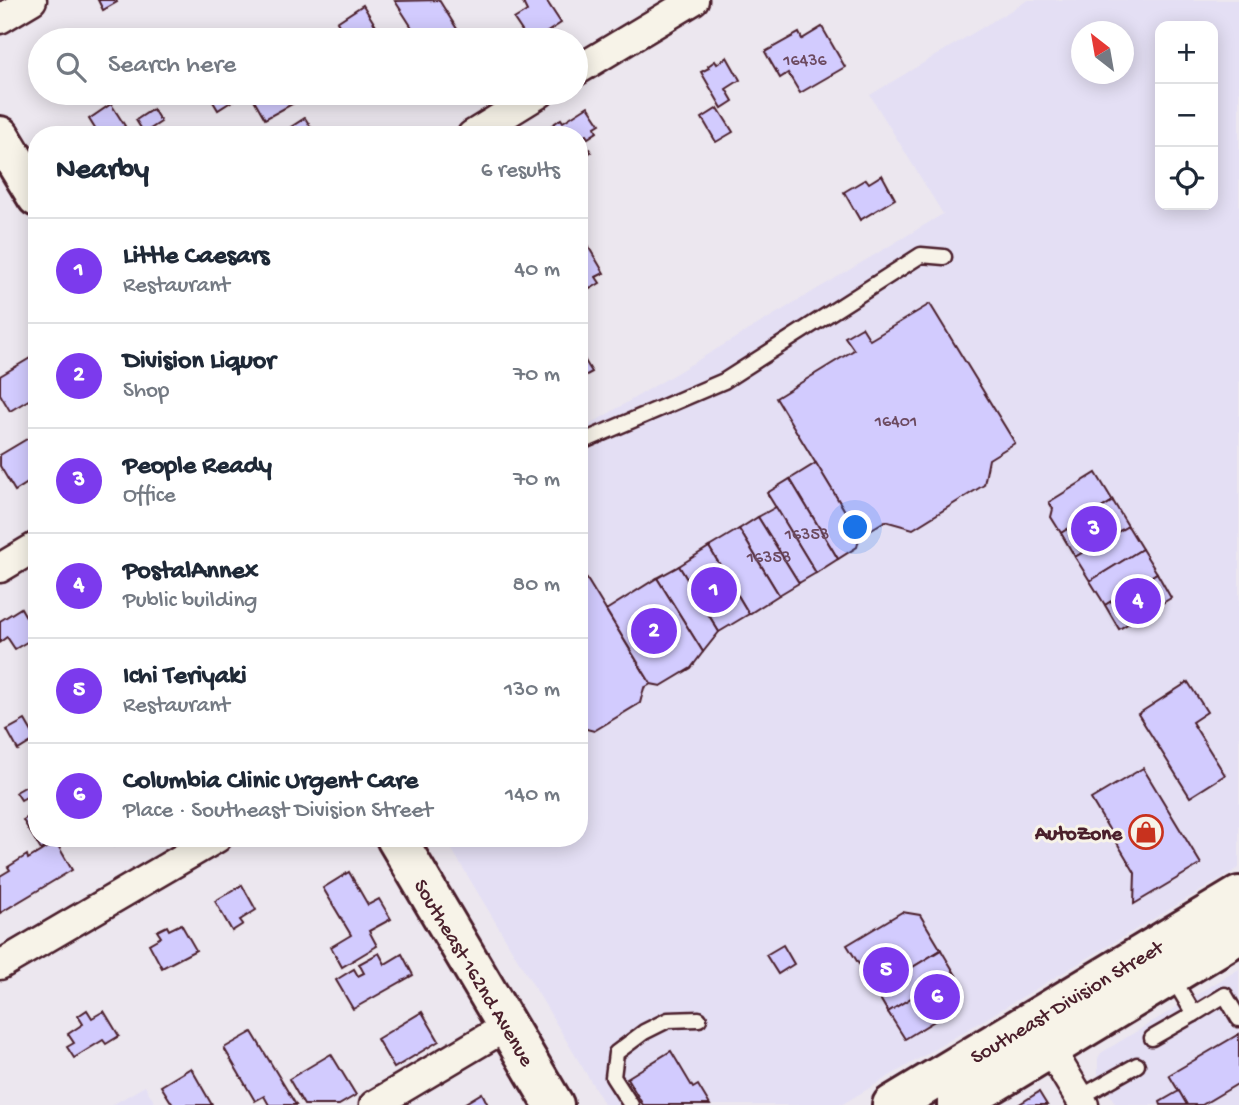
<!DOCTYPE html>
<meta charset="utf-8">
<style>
body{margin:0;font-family:"Gochi Hand",sans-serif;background:#f2f2f3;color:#1f2937}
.controls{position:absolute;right:21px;top:21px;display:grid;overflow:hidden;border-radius:14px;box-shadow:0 4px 18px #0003}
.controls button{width:63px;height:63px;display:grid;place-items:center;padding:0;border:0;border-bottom:2px solid #e0e1e3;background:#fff;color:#1f2937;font:35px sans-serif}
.compass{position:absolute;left:1071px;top:21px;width:63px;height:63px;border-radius:50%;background:#fff;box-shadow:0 4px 18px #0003;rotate:329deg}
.you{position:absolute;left:856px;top:528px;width:24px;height:24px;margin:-18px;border:5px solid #fff;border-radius:50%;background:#1a73e8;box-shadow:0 0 0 10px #1a73e833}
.badge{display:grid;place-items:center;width:46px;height:46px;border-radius:50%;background:#7c3aed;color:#fff;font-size:23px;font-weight:700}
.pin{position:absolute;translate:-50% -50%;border:4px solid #fff;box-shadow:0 2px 7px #0006}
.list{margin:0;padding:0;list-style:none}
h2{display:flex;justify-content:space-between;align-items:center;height:91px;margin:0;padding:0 28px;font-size:30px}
h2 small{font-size:23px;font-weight:400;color:#747a83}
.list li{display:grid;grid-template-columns:46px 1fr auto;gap:21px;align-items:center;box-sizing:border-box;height:105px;padding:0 28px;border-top:2px solid #e0e1e3}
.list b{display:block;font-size:26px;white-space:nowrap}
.list p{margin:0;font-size:23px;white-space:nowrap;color:#747a83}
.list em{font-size:23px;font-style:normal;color:#747a83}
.icon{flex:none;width:38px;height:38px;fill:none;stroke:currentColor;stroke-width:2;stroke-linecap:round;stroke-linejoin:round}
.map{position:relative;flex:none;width:1239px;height:1105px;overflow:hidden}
.search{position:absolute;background:#fff;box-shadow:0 4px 18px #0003;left:28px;top:28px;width:560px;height:77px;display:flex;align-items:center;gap:18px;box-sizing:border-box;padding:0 24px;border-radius:38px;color:#747a83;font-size:26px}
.panel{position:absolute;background:#fff;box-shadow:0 4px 18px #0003;left:28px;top:126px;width:560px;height:721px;border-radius:28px}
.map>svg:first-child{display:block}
.built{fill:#e4dff4;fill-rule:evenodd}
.building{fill:#d2cbfe;stroke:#4a1f2b;stroke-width:2}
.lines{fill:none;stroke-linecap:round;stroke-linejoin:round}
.lane-casing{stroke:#4a1f2b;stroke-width:19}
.street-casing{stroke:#4a1f2b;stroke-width:33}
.secondary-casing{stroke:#4a1f2b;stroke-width:44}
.primary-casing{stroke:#4a1f2b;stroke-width:44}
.lane{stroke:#f7f3e8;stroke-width:14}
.street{stroke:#f7f3e8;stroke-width:28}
.secondary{stroke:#f7f3e8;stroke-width:38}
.primary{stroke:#f7f3e8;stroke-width:38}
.labels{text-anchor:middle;stroke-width:6;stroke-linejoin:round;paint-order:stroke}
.number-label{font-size:18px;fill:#6c4a60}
.poi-label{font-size:21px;font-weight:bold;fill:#4a1f2b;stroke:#f7f3e8;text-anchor:end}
.street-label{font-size:21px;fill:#4a1f2b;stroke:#f7f3e8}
</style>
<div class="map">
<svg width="1239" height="1105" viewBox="0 0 1239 1105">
<rect width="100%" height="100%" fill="#ece7ef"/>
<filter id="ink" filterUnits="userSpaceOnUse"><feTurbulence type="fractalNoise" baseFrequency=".0143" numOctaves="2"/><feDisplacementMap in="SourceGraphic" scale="14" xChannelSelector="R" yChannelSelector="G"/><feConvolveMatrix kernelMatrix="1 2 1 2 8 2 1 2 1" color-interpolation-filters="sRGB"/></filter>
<g filter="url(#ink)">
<g class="built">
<path d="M1028,0H1239V868L841,1105H605L445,838H579V431L943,214L870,95ZM1160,26H1213V205H1160ZM1082,32H1124V74H1082Z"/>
<path d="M1239,969V1105H1116L1098,1074V1058L1101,1053Z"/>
<path d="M145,1086L156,1105H112Z"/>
</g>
<g class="building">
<path d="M98,0H116L117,2L103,10Z"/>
<path d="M439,0L457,29L439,40H420L395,1Z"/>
<path d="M528,0H546L561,23L535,40H528L514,19L527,11L523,3Z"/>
<path d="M363,5L377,28L358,40H349L337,22Z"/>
<path d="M822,27L845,67L800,93L788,73L780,78L765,52L799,33L802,39Z"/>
<path d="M102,31L108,40H88Z"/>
<path d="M727,57L740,80L726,89L733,101L722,108L701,72L709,68L708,66L715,61L717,64Z"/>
<path d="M224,93H234L237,98L218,110L212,100Z"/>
<path d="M259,93H312L265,119L252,96Z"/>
<path d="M111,104L125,126L112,135H99L89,119Z"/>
<path d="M588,106L600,124L595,127L597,132L588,138L586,135L582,138L591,152L579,159V135H547L546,133L554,128L552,125L561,119L563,122Z"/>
<path d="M718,108L733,132L716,142L702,118Z"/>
<path d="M153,109L161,122L144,133L136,120Z"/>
<path d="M305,118L316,135H280V134Z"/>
<path d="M882,175L895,199L860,220L844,192L866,179L869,183Z"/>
<path d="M588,246L604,273L596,277L600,283L590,289L579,271V251Z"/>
<path d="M930,304L1015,443L989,459L984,485L913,529L885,521L860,536L776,398L854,350L845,337L862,327L870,340Z"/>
<path d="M579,351L592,372L579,379Z"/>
<path d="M37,354V395L10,411L0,394V376Z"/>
<path d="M37,433V477L15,491L0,466V455Z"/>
<path d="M816,463L860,536L857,547L838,559L790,479Z"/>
<path d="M1096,473L1113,501L1061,533L1051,517L1053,509L1049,502Z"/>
<path d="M790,479L838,559L816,573L767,493Z"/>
<path d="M1113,501L1128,526L1075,557L1061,533Z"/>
<path d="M776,507L816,573L799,583L758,517Z"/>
<path d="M758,517L799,583L779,595L739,529Z"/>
<path d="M1128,526L1142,549L1090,581L1075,557Z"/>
<path d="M739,529L779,595L749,614L709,547Z"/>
<path d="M709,547L749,614L719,632L679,566Z"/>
<path d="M1142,549L1157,573L1105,605L1090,581Z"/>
<path d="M579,566L651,684L644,688L640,703L594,731L579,727Z"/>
<path d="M679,566L719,632L703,652L657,578Z"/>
<path d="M1157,573L1171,598L1119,629L1105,605Z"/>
<path d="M657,578L703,652L691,668L661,686L651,684L606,610Z"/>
<path d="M21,608L37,636L15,649L7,637L0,642V621Z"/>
<path d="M1188,682L1207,712L1192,722L1225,775L1190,797L1138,714Z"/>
<path d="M25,720L36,739L18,750L7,730Z"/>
<path d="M1143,768L1201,864L1134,904L1135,873L1091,799Z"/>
<path d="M32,783L37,791L21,800L16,792Z"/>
<path d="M37,812V838H61L41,850L23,820Z"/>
<path d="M108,838H126L114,846Z"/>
<path d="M56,842L72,870L0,913V876L10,870L8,867L27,855L28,859Z"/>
<path d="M349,872L368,905L379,899L391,919L369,931L377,946L342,967L331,947L351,935L323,888Z"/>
<path d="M242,885L256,910L240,920L243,924L232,931L215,901Z"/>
<path d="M902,912L920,915L941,950L875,990L847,945Z"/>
<path d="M181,924L196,950L162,968L149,944L161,937L157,931L167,926L169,930Z"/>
<path d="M783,945L794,964L778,974L766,955Z"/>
<path d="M941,950L954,972L888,1012L875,990Z"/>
<path d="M379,953L385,964L402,954L413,975L353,1009L336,980L354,969L358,976L364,973L359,964Z"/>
<path d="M954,972L964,988L959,1006L905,1039L888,1012Z"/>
<path d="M87,1010L92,1018L104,1011L119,1036L106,1044L103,1040L74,1058L67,1047L74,1043L68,1034L83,1024L78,1016Z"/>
<path d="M422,1012L439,1041L394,1068L377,1039Z"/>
<path d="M252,1032L296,1105H269L264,1096L255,1101L224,1048Z"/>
<path d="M1239,1034V1083L1202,1105H1187L1169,1075Z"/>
<path d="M671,1051L693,1088L698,1085L710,1105H643L627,1078Z"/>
<path d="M331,1054L356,1095L339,1105H304L289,1079Z"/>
<path d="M191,1068L212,1105H173L161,1086Z"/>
<path d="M1179,1091L1187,1105H1161L1160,1102Z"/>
<path d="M1039,1092L1047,1105H1018Z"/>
<path d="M482,1093L488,1105H462Z"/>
</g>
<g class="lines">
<g class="lane-casing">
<g id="lane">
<path d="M579,443L724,381L921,255L944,257"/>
<path d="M1172,977L1194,1014L1225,995L1239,1019"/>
<path d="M1152,1038L1194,1014"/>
<path d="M1079,1098L1137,1065"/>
<path d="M631,1105L613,1077L616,1053L644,1032L668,1020L699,1019"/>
</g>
</g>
<g class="street-casing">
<g id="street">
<path d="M0,19L32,0"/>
<path d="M576,71L694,0"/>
<path d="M472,135L540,93"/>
<path d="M0,568L37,546"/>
<path d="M0,965L217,838"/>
<path d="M1050,1049L1084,1105"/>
<path d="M374,1105L507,1026"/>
</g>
</g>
<g class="secondary-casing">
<g id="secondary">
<path d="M0,136L37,197"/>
<path d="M396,838L554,1105"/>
</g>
</g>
<g class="primary-casing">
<g id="primary">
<path d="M892,1105L1239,896"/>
<path d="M957,1105L1239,934"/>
</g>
</g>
<use href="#lane" class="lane"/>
<use href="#street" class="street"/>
<use href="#secondary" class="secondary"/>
<use href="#primary" class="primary"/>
</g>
</g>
<defs>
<g id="shop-ring" transform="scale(1.75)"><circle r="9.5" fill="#f7f3e8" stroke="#c8321e" stroke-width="1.5"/><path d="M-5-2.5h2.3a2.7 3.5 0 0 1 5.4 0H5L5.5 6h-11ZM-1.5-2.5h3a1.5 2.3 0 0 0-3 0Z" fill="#c8321e"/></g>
</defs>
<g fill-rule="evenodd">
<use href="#shop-ring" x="1146" y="832"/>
</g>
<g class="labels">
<g class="number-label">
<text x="805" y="65">16436</text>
<text x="896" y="426">16401</text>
<text x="807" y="539">16353</text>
<text x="769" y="562">16353</text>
</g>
<g class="poi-label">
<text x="1122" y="839">AutoZone</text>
</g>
<g class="street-label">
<text transform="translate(475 972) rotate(59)" y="7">Southeast 162nd Avenue</text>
<text transform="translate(1066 1001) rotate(-31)" y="7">Southeast Division Street</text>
</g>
</g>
</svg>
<div class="controls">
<button>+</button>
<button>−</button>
<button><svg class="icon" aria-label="locate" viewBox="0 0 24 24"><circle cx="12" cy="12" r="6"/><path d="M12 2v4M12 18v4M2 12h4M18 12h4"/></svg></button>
</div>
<svg class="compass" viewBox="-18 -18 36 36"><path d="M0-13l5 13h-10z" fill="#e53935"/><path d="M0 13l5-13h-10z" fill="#747a83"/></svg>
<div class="you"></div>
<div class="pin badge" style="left:714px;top:590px">1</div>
<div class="pin badge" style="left:654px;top:631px">2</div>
<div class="pin badge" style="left:1094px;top:529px">3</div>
<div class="pin badge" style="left:1138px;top:601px">4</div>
<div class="pin badge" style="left:886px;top:970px">5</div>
<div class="pin badge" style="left:937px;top:997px">6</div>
<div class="search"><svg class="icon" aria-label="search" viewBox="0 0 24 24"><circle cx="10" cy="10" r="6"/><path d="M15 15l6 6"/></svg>Search here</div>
<section class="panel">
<h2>Nearby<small>6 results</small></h2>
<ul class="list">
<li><span class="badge">1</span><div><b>Little Caesars</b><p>Restaurant</p></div><em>40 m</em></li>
<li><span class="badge">2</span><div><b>Division Liquor</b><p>Shop</p></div><em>70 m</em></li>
<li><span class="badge">3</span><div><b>People Ready</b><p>Office</p></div><em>70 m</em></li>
<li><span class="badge">4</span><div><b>PostalAnnex</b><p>Public building</p></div><em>80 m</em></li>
<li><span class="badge">5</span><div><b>Ichi Teriyaki</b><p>Restaurant</p></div><em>130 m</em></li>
<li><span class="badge">6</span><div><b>Columbia Clinic Urgent Care</b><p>Place · Southeast Division Street</p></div><em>140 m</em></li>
</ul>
</section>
</div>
